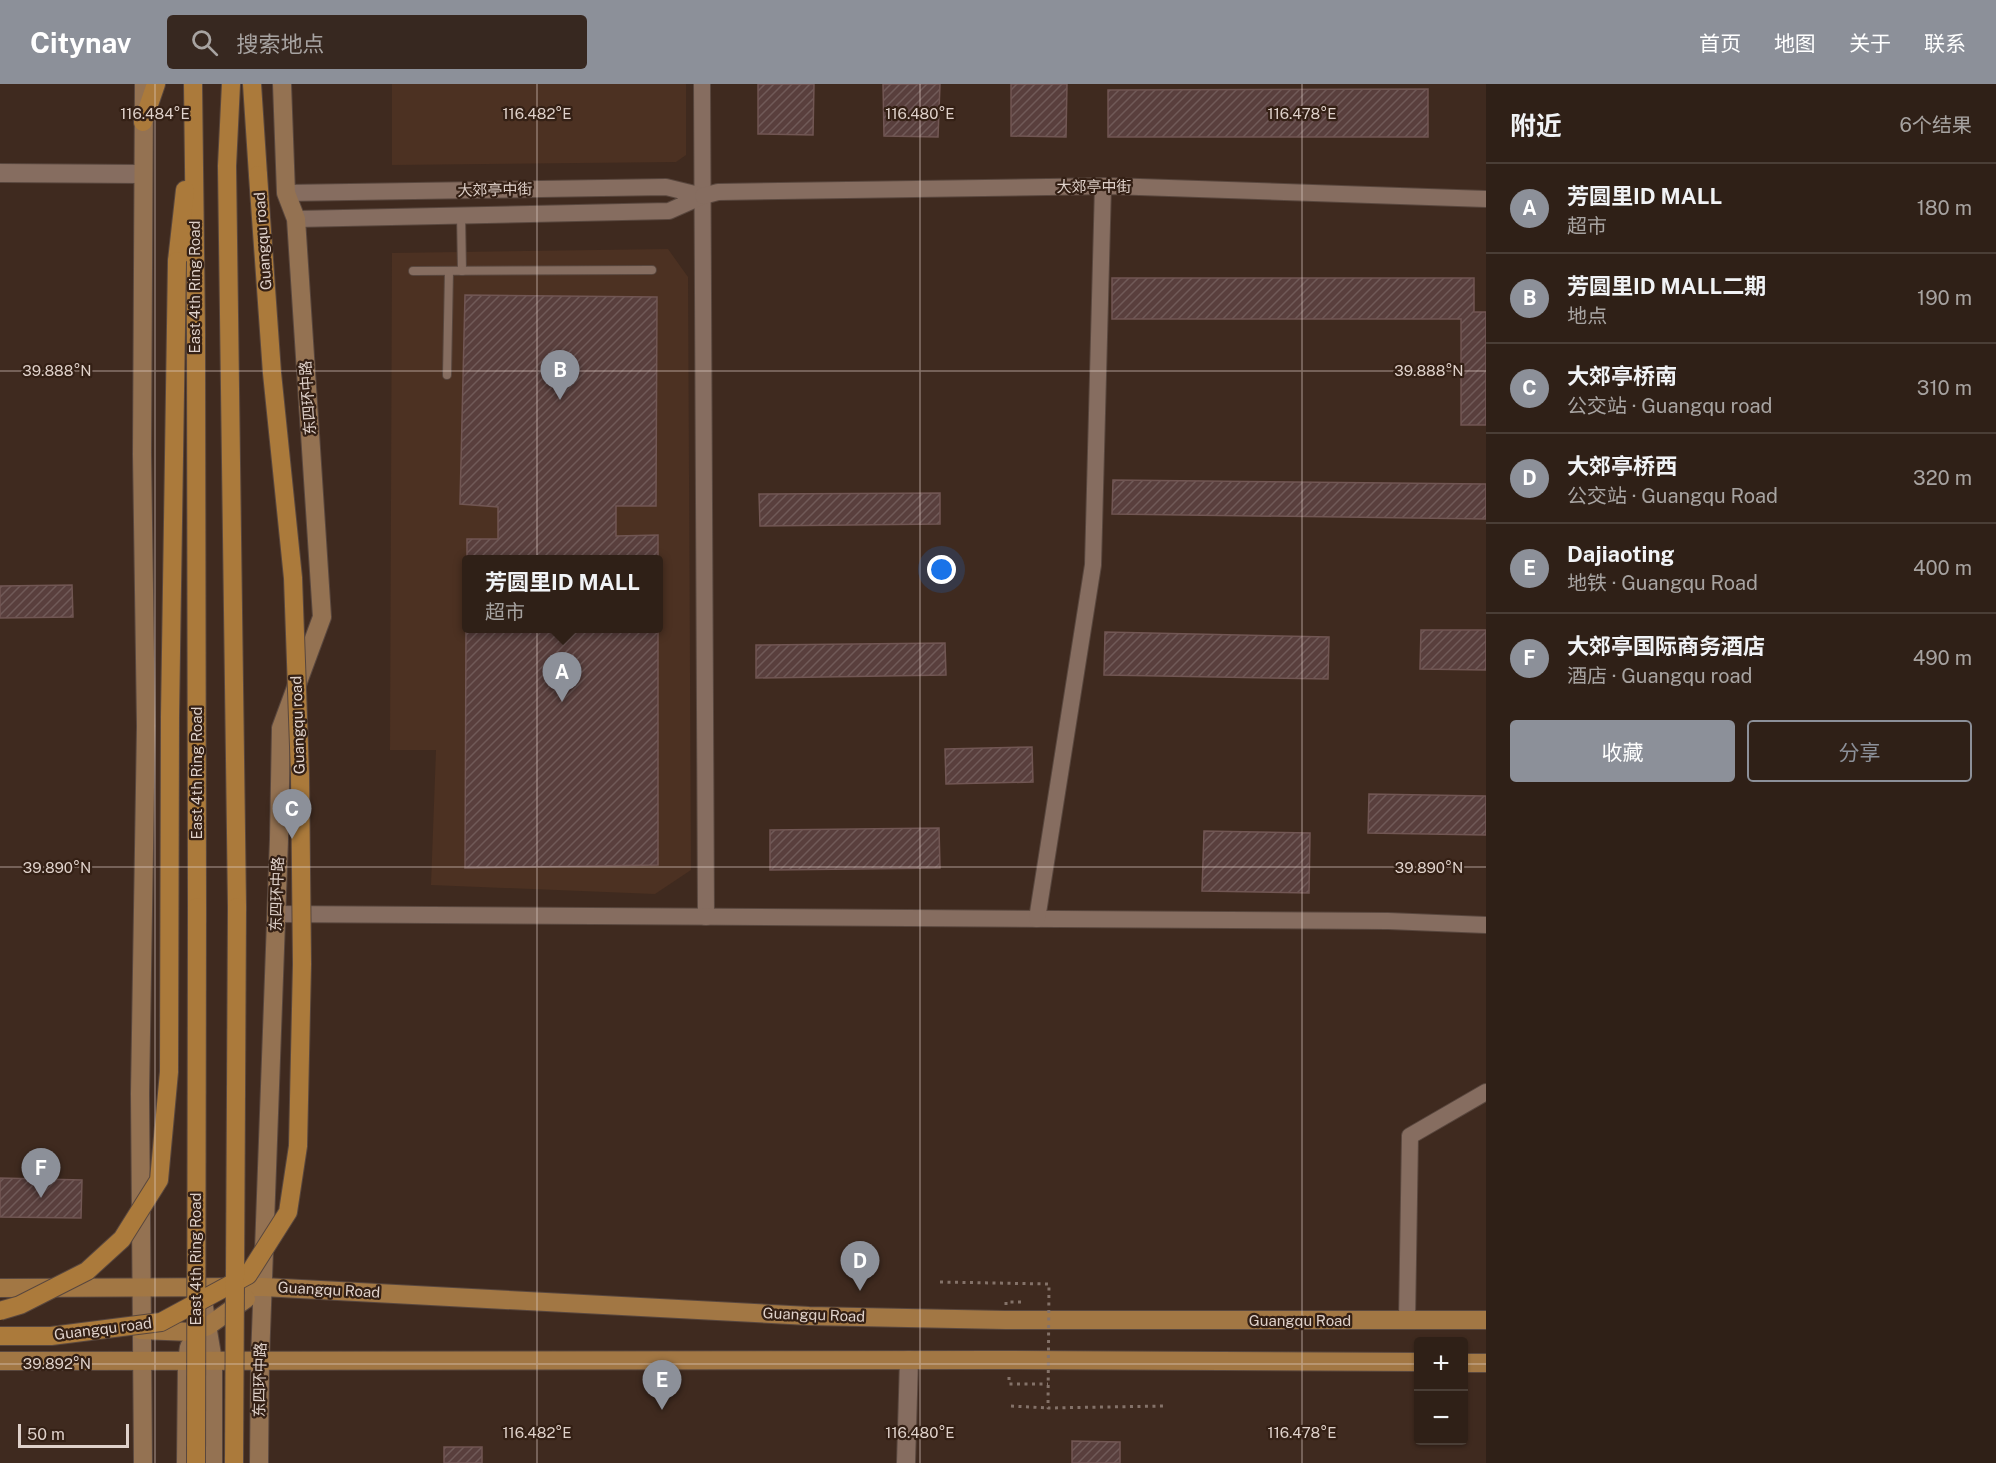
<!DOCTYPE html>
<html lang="zh">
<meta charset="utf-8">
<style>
body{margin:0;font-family:"Public Sans","Noto Sans SC",sans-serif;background:#372820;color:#f1f3f6}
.controls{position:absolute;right:18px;bottom:18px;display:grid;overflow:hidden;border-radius:6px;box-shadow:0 2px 4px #0004}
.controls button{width:54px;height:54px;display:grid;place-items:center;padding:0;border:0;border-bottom:2px solid #4a3e36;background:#2f2017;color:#f1f3f6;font:30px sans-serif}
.scale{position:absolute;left:18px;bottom:15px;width:111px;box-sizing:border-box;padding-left:6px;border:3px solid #dfd1ca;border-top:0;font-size:16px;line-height:21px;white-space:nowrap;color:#dfd1ca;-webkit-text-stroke:4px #342015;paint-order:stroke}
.you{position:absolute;left:942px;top:486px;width:21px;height:21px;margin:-15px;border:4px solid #fff;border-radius:50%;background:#1a73e8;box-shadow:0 0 0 9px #1a73e833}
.badge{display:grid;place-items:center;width:39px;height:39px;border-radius:50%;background:#8c9099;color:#fff;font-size:20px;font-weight:700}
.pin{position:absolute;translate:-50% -50px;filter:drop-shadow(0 2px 3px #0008)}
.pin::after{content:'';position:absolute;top:32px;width:21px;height:18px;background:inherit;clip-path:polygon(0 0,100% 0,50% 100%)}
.popup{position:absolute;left:462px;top:471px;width:201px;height:78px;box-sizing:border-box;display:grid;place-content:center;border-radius:6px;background:#2f2017;filter:drop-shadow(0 2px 4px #0005);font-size:20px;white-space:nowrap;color:#a7a3a1}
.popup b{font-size:22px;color:#f1f3f6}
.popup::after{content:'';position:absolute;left:50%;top:100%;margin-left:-12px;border:12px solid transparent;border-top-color:#2f2017}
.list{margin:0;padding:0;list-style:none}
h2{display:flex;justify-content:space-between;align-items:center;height:78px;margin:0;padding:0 24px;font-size:26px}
h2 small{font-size:20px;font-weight:400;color:#a7a3a1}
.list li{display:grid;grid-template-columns:39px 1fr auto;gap:18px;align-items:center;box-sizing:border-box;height:90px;padding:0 24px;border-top:2px solid #4a3e36}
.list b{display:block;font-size:22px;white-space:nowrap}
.list p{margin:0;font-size:20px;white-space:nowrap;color:#a7a3a1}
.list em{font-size:20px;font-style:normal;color:#a7a3a1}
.actions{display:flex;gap:12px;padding:18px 24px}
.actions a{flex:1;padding:14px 0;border:2px solid #8c9099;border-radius:6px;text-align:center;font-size:21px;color:#8c9099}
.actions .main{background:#8c9099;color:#fff}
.icon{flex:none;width:33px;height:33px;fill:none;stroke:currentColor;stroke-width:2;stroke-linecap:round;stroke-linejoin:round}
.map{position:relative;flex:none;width:1486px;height:1379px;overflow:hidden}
header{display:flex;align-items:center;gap:36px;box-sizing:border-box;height:84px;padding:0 30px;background:#8c9099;color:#fff}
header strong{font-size:28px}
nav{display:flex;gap:33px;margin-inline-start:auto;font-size:21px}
.search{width:420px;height:54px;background:#372820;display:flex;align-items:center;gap:15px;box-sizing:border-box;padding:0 21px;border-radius:6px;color:#a7a3a1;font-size:22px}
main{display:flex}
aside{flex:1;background:#2f2017}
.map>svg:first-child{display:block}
.built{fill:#4c3122;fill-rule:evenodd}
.building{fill:url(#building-hatch);stroke:#715653;stroke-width:1.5}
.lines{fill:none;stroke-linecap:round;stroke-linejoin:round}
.service-casing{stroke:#59473e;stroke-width:10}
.minor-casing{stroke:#59473e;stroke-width:18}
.tertiary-casing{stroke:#59473e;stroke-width:20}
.secondary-casing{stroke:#59473e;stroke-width:20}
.primary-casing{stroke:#59473e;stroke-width:20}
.trunk-casing{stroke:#59473e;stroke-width:20}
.path{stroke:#847269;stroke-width:3;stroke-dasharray:3 4.5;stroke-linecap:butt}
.service{stroke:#866d60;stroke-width:8}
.minor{stroke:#866d60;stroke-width:16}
.tertiary{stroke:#866d60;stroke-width:18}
.secondary{stroke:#947252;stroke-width:18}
.primary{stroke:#a27744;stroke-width:18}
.trunk{stroke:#ab7a3b;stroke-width:18}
.trunk-bridge-casing{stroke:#59473e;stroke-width:20;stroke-linecap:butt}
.path-bridge{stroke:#847269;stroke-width:3;stroke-dasharray:3 4.5;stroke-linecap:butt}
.trunk-bridge{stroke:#ab7a3b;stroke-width:18}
.ticks{fill:none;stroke:#dfd1ca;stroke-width:1.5;stroke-opacity:0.45}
.labels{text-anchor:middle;stroke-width:4.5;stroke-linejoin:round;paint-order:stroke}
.street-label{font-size:15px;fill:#dfd1ca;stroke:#342015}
.ticks-label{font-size:15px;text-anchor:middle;fill:#dfd1ca;stroke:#342015;stroke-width:4.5;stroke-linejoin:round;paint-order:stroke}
</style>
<header>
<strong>Citynav</strong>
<div class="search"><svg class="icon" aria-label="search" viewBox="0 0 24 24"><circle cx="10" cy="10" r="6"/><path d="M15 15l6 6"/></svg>搜索地点</div>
<nav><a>首页</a><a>地图</a><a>关于</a><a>联系</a></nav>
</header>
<main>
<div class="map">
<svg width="1486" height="1379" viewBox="0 0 1486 1379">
<defs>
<pattern id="building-hatch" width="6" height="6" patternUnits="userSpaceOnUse" patternTransform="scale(1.5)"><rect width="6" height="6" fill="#593f3d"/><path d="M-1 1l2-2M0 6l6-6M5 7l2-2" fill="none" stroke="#705a58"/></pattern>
</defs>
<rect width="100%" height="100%" fill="#3f2a1f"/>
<g class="built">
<path d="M392,0H686V71L676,78L392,81Z"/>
<path d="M668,165L688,193L691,786L655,810L431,801L436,666H390L392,169ZM466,476H658V544H466Z"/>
</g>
<g class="building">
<path d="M758,0H814L813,51L758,50Z"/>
<path d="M883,0H940L938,53L884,52Z"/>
<path d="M1011,0H1067L1066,53L1011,52Z"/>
<path d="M1428,5V53H1108V6Z"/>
<path d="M1112,194H1474V228H1486V341H1461V235H1112Z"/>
<path d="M465,211L657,213L656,422H616V452L658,451V476H467V455H498V423L460,420Z"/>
<path d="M1113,396L1486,400V435L1112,430Z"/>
<path d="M940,409V440L760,442L759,410Z"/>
<path d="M72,501L73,533L0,534V502Z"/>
<path d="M466,544H658V781L465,784Z"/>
<path d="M1421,546H1486V586L1420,585Z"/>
<path d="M1105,548L1329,553L1328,595L1104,591Z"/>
<path d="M945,559L946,591L756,594V561Z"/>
<path d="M1032,663L1033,698L946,700L945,665Z"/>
<path d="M1369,710L1486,712V751L1368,749Z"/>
<path d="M939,744L940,784L770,786V746Z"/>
<path d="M1204,747L1310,749L1309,809L1202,807Z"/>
<path d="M0,1094L82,1096L81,1134L0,1133Z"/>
<path d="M1072,1357L1120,1358V1379H1072Z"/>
<rect x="444" y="1363" width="38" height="16"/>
</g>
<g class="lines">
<g class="service-casing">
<g id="service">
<path d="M461,131L462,187"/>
<path d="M413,187L652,186"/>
<path d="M447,291L449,187"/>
</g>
</g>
<g class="minor-casing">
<g id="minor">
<path d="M702,0L706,833"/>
<path d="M286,109L666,103L703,112L669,127L296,135"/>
<path d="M703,112L718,108L1110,102L1486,115"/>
<path d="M276,830L1388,837L1486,841"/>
<path d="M1037,835L1093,481L1103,102"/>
<path d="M1407,1237L1410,1052L1486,1008"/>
</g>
</g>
<g class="tertiary-casing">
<g id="tertiary">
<path d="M0,89L142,90"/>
<path d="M906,1379L909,1276"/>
</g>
</g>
<g class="secondary-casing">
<g id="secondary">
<path d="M201,1205L213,1277V1379"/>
<path d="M143,1379L140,1010L146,642L142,370L144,0"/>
<path d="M186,1379L187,1277L189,1263"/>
<path d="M259,1379L260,1276L279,755L281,644L322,533L296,135L286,109L282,0"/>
</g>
</g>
<g class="primary-casing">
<g id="primary">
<path d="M0,1204L263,1203L809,1232L1005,1236H1486"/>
<path d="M140,1246L192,1248L208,1242L246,1215"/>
<path d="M0,1277L1009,1276L1418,1278"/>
<path d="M1464,1279H1486"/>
</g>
</g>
<g class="trunk-casing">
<g id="trunk">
<path d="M193,0L196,249L197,823"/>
<path d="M231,0L227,82L237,823"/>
<path d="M252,0L258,91"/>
<path d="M143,38L156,0"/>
<path d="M177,177L185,106"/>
</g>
</g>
<g class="path">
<path d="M1006,1221V1218H1023"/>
<path d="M1009,1293V1300H1048"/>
<path d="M1011,1322L1048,1324"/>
</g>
<use href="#service" class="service"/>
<use href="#minor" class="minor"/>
<use href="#tertiary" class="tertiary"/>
<use href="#secondary" class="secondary"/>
<use href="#primary" class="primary"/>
<use href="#trunk" class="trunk"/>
<g class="trunk-bridge-casing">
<g id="trunk-bridge">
<path d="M0,1227L20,1221L87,1187L122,1155L159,1096L169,988L170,633L177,177"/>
<path d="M0,1252H51L161,1238L248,1191L288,1128L298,1062L302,880L300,690L293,494L272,289L258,91"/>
<path d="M196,1379L197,823"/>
<path d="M234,1379L237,823"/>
</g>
</g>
<path class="path-bridge" d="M940,1198L1049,1200L1048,1324L1164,1322"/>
<use href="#trunk-bridge" class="trunk-bridge"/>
</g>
<path class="ticks" d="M155,0V1379M537,0V1379M920,0V1379M1302,0V1379M0,287H1486M0,783H1486M0,1280H1418M1464,1280H1486"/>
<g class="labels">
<g class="street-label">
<text x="1094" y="108">大郊亭中街</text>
<text transform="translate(495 106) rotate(-1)" y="5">大郊亭中街</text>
<text transform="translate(263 157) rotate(-94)" y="5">Guangqu road</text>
<text transform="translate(195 203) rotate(-90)" y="5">East 4th Ring Road</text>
<text transform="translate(308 314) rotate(-94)" y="5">东四环中路</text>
<text transform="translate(298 641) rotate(-92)" y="5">Guangqu road</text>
<text transform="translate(197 689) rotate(-90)" y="5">East 4th Ring Road</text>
<text transform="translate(277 810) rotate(-88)" y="5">东四环中路</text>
<text transform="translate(196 1175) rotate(-90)" y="5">East 4th Ring Road</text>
<text transform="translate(329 1206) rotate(3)" y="5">Guangqu Road</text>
<text transform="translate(814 1231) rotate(2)" y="5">Guangqu Road</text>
<text x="1300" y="1242">Guangqu Road</text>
<text transform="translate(103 1245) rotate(-7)" y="5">Guangqu road</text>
<text transform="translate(260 1296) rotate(-89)" y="5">东四环中路</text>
</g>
</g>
<g class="ticks-label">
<text x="155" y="35">116.484°E</text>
<text x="537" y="35">116.482°E</text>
<text x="920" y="35">116.480°E</text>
<text x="1302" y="35">116.478°E</text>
<text x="1429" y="292">39.888°N</text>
<text x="57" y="292">39.888°N</text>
<text x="1429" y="789">39.890°N</text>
<text x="57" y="789">39.890°N</text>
<text x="57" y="1285">39.892°N</text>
<text x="537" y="1354">116.482°E</text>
<text x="920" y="1354">116.480°E</text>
<text x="1302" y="1354">116.478°E</text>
</g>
</svg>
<div class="controls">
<button>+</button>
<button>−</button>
</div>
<div class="scale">50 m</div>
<div class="you"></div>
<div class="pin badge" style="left:562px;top:618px">A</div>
<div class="popup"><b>芳圆里ID MALL</b>超市</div>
<div class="pin badge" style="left:560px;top:316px">B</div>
<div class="pin badge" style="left:292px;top:755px">C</div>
<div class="pin badge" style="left:860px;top:1207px">D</div>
<div class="pin badge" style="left:662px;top:1326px">E</div>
<div class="pin badge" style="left:41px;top:1114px">F</div>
</div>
<aside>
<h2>附近<small>6个结果</small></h2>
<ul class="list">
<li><span class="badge">A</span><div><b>芳圆里ID MALL</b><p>超市</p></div><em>180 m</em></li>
<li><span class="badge">B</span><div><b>芳圆里ID MALL二期</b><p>地点</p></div><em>190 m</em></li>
<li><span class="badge">C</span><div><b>大郊亭桥南</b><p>公交站 · Guangqu road</p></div><em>310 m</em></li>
<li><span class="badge">D</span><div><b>大郊亭桥西</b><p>公交站 · Guangqu Road</p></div><em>320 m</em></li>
<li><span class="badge">E</span><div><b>Dajiaoting</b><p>地铁 · Guangqu Road</p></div><em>400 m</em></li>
<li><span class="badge">F</span><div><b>大郊亭国际商务酒店</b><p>酒店 · Guangqu road</p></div><em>490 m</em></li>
</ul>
<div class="actions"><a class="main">收藏</a><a>分享</a></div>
</aside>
</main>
